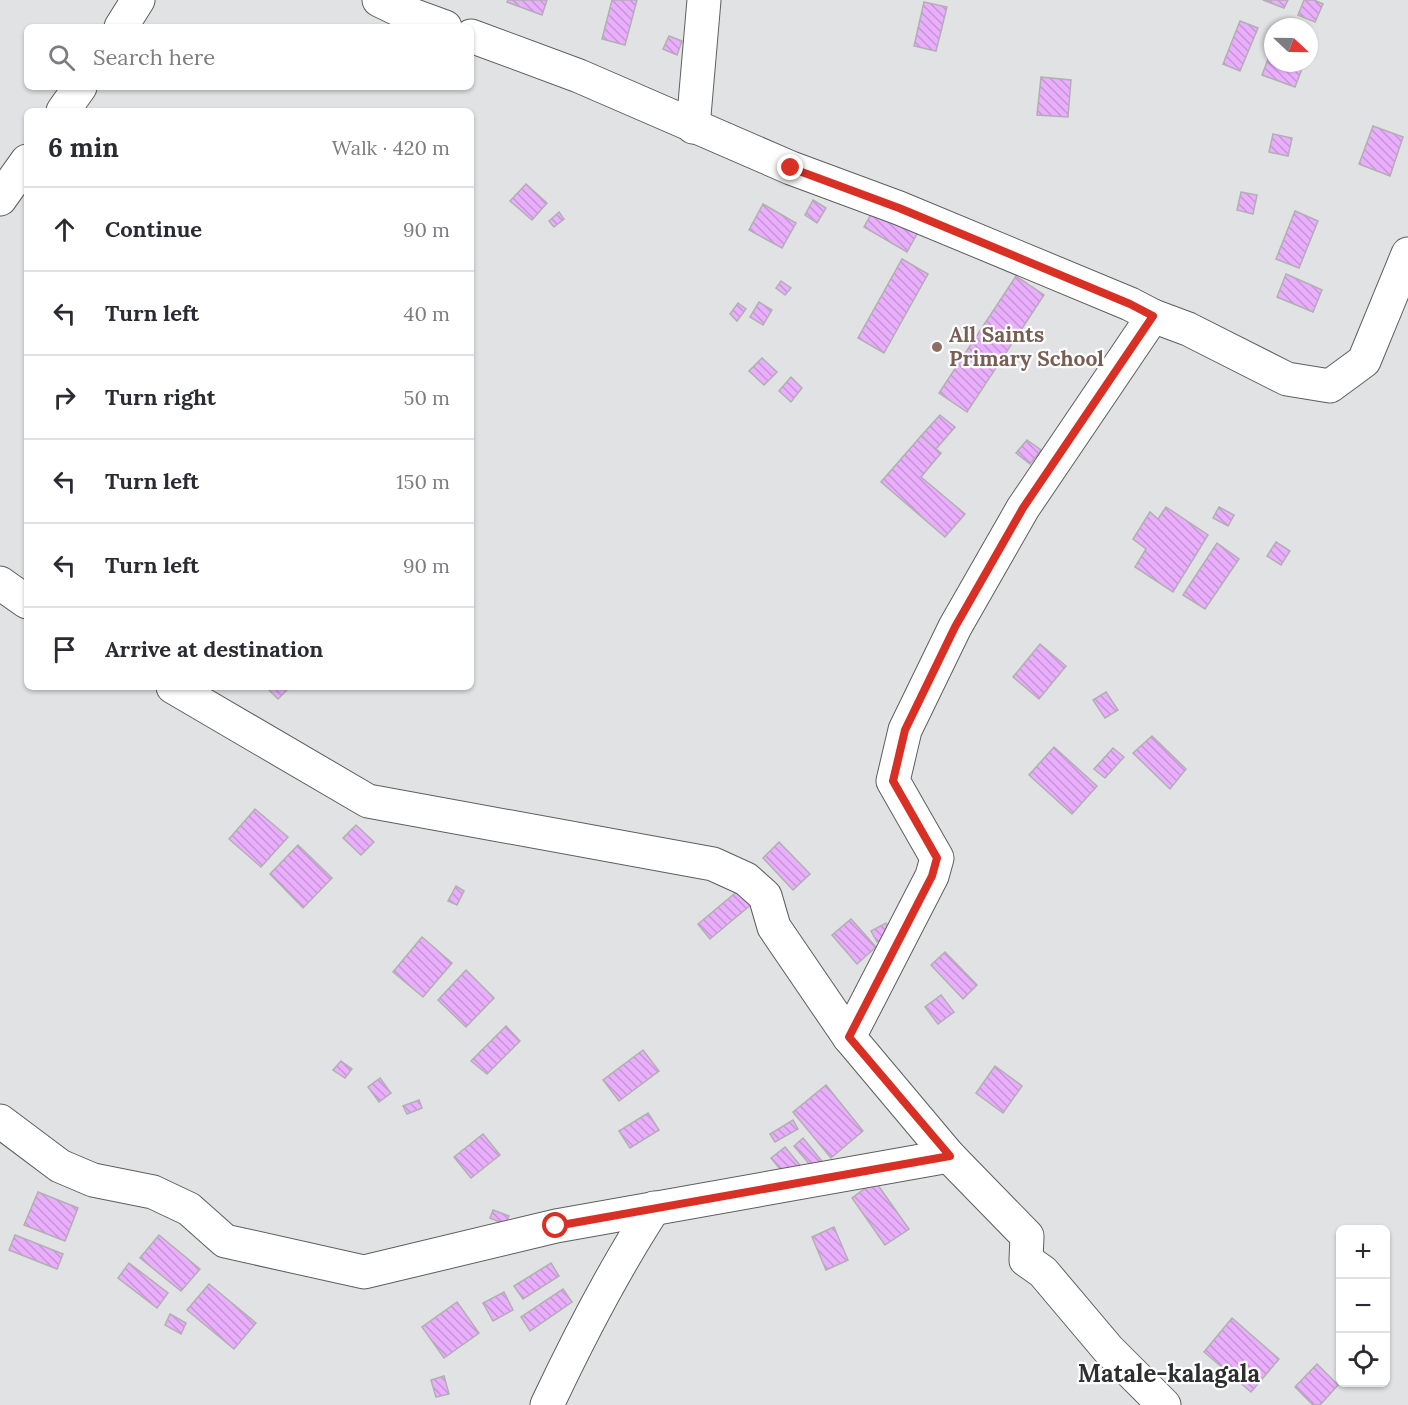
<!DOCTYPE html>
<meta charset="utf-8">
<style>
body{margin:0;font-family:Lora,serif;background:#f7f7f7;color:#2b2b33}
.controls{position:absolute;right:18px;bottom:18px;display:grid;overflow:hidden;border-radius:9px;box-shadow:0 2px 4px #0004}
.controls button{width:54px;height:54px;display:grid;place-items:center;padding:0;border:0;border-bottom:2px solid #e1e1e2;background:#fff;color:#2b2b33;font:30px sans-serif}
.compass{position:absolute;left:1264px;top:18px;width:54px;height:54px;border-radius:50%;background:#fff;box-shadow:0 2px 4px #0004;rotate:112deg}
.stop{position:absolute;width:18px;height:18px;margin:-14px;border:4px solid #d93025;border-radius:50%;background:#fff}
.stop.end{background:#d93025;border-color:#fff;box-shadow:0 2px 6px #0008}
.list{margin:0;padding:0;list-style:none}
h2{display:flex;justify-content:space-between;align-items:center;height:78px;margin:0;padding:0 24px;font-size:26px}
h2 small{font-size:20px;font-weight:400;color:#7c7c81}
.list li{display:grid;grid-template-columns:39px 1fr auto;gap:18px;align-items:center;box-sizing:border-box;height:84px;padding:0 24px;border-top:2px solid #e1e1e2}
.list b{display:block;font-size:22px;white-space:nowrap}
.list em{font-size:20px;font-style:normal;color:#7c7c81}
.icon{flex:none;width:33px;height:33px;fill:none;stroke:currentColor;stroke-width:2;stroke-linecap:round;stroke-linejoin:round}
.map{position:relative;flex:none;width:1408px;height:1405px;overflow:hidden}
.search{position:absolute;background:#fff;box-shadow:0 2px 4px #0004;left:24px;top:24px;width:450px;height:66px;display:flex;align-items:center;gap:15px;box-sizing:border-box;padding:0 21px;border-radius:9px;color:#7c7c81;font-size:22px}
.panel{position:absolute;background:#fff;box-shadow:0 2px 4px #0004;left:24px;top:108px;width:450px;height:582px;border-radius:9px}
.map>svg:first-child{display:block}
.building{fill:url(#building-back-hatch);stroke:#b1b0b1;stroke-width:1.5}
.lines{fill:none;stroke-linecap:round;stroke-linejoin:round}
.minor-casing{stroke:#5e5e5f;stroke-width:35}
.minor{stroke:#fff;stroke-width:33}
.route{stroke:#d93025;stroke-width:8}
.education-dot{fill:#8d6e63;stroke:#fff;stroke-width:2}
.labels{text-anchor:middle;stroke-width:4.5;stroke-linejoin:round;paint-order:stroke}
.education-label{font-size:21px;font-weight:bold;fill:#785e54;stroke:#fff;text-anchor:start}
.quarter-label{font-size:24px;font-weight:bold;fill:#2f2f30;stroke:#fff}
</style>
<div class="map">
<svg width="1408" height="1405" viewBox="0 0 1408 1405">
<defs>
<pattern id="building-back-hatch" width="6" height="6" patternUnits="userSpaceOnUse" patternTransform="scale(1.5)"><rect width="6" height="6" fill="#e9affc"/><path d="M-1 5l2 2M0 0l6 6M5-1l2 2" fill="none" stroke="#c795d7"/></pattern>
</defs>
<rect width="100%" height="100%" fill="#e1e2e3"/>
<g class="building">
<path d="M508,0H547L542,15L507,2Z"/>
<path d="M612,0H637L625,45L602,39Z"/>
<path d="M1263,0H1288L1284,8Z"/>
<path d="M1304,0H1314L1323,4L1315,22L1298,15Z"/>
<path d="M924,2L947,7L936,51L914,46Z"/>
<path d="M1240,21L1258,28L1240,71L1223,64Z"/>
<path d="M669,36L682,41L677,55L663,49Z"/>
<path d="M1270,54L1273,55V63H1295L1303,66L1295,87L1262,75Z"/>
<path d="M1041,77L1071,80L1068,117L1037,115Z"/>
<path d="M1373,126L1403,137L1390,176L1359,164Z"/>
<path d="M1273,134L1292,138L1288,156L1269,152Z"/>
<path d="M526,184L547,203L532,220L510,201Z"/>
<path d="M1241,192L1257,195L1253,214L1237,210Z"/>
<path d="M813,200L826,208L817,223L805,215Z"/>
<path d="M763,204L796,223L782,248L749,230Z"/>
<path d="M875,207L918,232L907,252L864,227Z"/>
<path d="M1295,211L1318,221L1299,268L1276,259Z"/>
<path d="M559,212L564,219L554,227L549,221Z"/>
<path d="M902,259L928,274L884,353L858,338Z"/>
<path d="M1286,274L1322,290L1313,312L1277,297Z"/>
<path d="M1016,276L1044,295L967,412L939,393Z"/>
<path d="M781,281L791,288L785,295L776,288Z"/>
<path d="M759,302L772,310L763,325L750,317Z"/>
<path d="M738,303L746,309L737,321L730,314Z"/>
<path d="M762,358L777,372L764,385L749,371Z"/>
<path d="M791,377L802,388L791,402L779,391Z"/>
<path d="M940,415L955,427L936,449L921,436Z"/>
<path d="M921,436L941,453L921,477L965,514L945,537L881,482Z"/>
<path d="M1027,440L1041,450L1030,464L1016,453Z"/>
<path d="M1166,507L1208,535L1173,592L1135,567L1146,549L1133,539L1150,512L1158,519Z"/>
<path d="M1219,507L1234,515L1228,526L1213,518Z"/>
<path d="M1276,542L1290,551L1281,565L1267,556Z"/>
<path d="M1217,543L1239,559L1205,609L1183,595Z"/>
<path d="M1040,644L1066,666L1039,699L1013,677Z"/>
<path d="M266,687H290L278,699Z"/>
<path d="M1106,692L1118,710L1105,718L1093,700Z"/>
<path d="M1152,736L1186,769L1170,789L1133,753Z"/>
<path d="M1054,747L1097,786L1072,814L1029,775Z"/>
<path d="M1113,748L1124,757L1105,778L1094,769Z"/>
<path d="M255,809L288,837L261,867L229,839Z"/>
<path d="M356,825L374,842L361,855L343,838Z"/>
<path d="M779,842L810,874L793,890L763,858Z"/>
<path d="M298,845L332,878L303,908L270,874Z"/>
<path d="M456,886L464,891L457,905L448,901Z"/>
<path d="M740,889L753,903L710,939L698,924Z"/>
<path d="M851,919L876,947L857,964L832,935Z"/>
<path d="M886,923L891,933L877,942L871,931Z"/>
<path d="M422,937L452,963L423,997L393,972Z"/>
<path d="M945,952L977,985L963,999L931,965Z"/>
<path d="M466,970L494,998L466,1027L438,1000Z"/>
<path d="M941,995L954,1012L938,1024L925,1007Z"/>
<path d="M506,1026L520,1041L487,1074L471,1061Z"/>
<path d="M643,1050L659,1071L619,1101L603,1080Z"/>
<path d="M341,1061L352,1069L345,1078L333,1070Z"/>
<path d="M995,1066L1022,1086L1003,1113L976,1093Z"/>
<path d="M380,1078L391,1093L379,1102L368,1087Z"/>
<path d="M826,1085L863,1131L831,1158L793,1112Z"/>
<path d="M419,1100L422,1108L407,1114L403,1106Z"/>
<path d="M648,1113L659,1130L630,1148L619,1131Z"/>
<path d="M793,1120L798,1129L775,1142L770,1134Z"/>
<path d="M483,1134L500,1155L471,1178L454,1157Z"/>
<path d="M803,1138L825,1165L817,1173L794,1146Z"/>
<path d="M785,1147L803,1169L789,1180L771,1158Z"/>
<path d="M875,1181L909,1229L885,1245L852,1198Z"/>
<path d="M38,1192L78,1208L65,1241L24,1225Z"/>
<path d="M493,1210L509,1216L505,1224L490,1218Z"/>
<path d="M834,1227L848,1260L826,1270L812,1237Z"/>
<path d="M15,1235L63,1254L57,1269L9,1250Z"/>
<path d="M159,1235L200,1269L181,1291L140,1258Z"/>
<path d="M129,1263L168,1293L157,1308L118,1278Z"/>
<path d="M551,1263L559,1276L523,1299L514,1286Z"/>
<path d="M209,1284L256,1323L234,1349L187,1310Z"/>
<path d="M563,1289L572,1302L530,1331L521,1317Z"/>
<path d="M504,1292L513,1310L493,1321L483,1303Z"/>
<path d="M457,1302L479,1333L444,1358L422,1327Z"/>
<path d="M170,1314L186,1323L181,1334L165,1325Z"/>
<path d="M1232,1318L1279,1359L1251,1392L1204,1352Z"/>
<path d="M1317,1364L1338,1385L1320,1405H1313L1295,1387Z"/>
<path d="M444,1376L449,1394L436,1397L431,1380Z"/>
</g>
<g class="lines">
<g class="minor-casing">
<g id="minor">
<path d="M379,0L404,12L445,27"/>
<path d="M121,27L138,0"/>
<path d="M471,36L579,76L791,168L899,208L1130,304L1153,316L1188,329L1287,379L1330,386L1364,361L1408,254"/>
<path d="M63,111L80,87"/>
<path d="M693,127L704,0"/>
<path d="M0,199L27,161"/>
<path d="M0,583L27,602"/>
<path d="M173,687L368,801L713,864L746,879L765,896L774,927L849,1037L949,1156L1027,1236L1026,1260L1043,1272L1108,1349L1164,1405"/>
<path d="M849,1037L932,876L937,858L893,781L905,730L955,627L1023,508L1153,316"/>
<path d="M0,1121L60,1166L93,1180L153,1192L189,1209L225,1241L364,1272L556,1226L949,1156"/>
<path d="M547,1405C579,1337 613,1271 654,1208"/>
</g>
</g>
<use href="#minor" class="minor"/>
</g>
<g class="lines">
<path class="route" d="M556,1226L950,1156L849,1037L932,876L937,858L893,781L905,730L955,627L1023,508L1153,316L1130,304L899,208L791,168"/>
</g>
<circle class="education-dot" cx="937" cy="347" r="6"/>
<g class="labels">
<g class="education-label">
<text x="949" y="342">All Saints<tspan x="949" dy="24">Primary School</tspan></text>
</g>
<g class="quarter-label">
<text x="1169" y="1382">Matale-kalagala</text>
</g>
</g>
</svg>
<div class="controls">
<button>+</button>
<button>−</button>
<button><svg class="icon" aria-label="locate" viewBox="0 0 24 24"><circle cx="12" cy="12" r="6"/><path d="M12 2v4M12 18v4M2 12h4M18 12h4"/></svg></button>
</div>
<svg class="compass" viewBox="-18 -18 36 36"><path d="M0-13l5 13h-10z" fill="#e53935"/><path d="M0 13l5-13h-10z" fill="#7c7c81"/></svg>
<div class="stop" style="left:556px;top:1226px"></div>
<div class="stop end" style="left:791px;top:168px"></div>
<div class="search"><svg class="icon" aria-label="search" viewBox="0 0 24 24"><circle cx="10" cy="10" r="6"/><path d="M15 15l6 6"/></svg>Search here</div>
<section class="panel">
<h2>6 min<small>Walk · 420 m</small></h2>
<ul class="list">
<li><svg class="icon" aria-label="ahead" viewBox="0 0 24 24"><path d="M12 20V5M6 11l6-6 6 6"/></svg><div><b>Continue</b></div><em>90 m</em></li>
<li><svg class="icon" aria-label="left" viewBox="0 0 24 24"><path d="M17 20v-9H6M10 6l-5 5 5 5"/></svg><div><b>Turn left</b></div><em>40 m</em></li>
<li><svg class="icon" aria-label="right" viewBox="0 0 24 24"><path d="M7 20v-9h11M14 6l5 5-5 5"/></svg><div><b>Turn right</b></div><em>50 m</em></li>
<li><svg class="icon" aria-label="left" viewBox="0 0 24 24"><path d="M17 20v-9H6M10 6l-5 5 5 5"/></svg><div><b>Turn left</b></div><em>150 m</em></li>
<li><svg class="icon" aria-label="left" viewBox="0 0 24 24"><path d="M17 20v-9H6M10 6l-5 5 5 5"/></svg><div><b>Turn left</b></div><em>90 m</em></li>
<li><svg class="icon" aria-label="arrive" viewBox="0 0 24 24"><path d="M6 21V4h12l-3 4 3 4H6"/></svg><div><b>Arrive at destination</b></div></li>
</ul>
</section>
</div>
